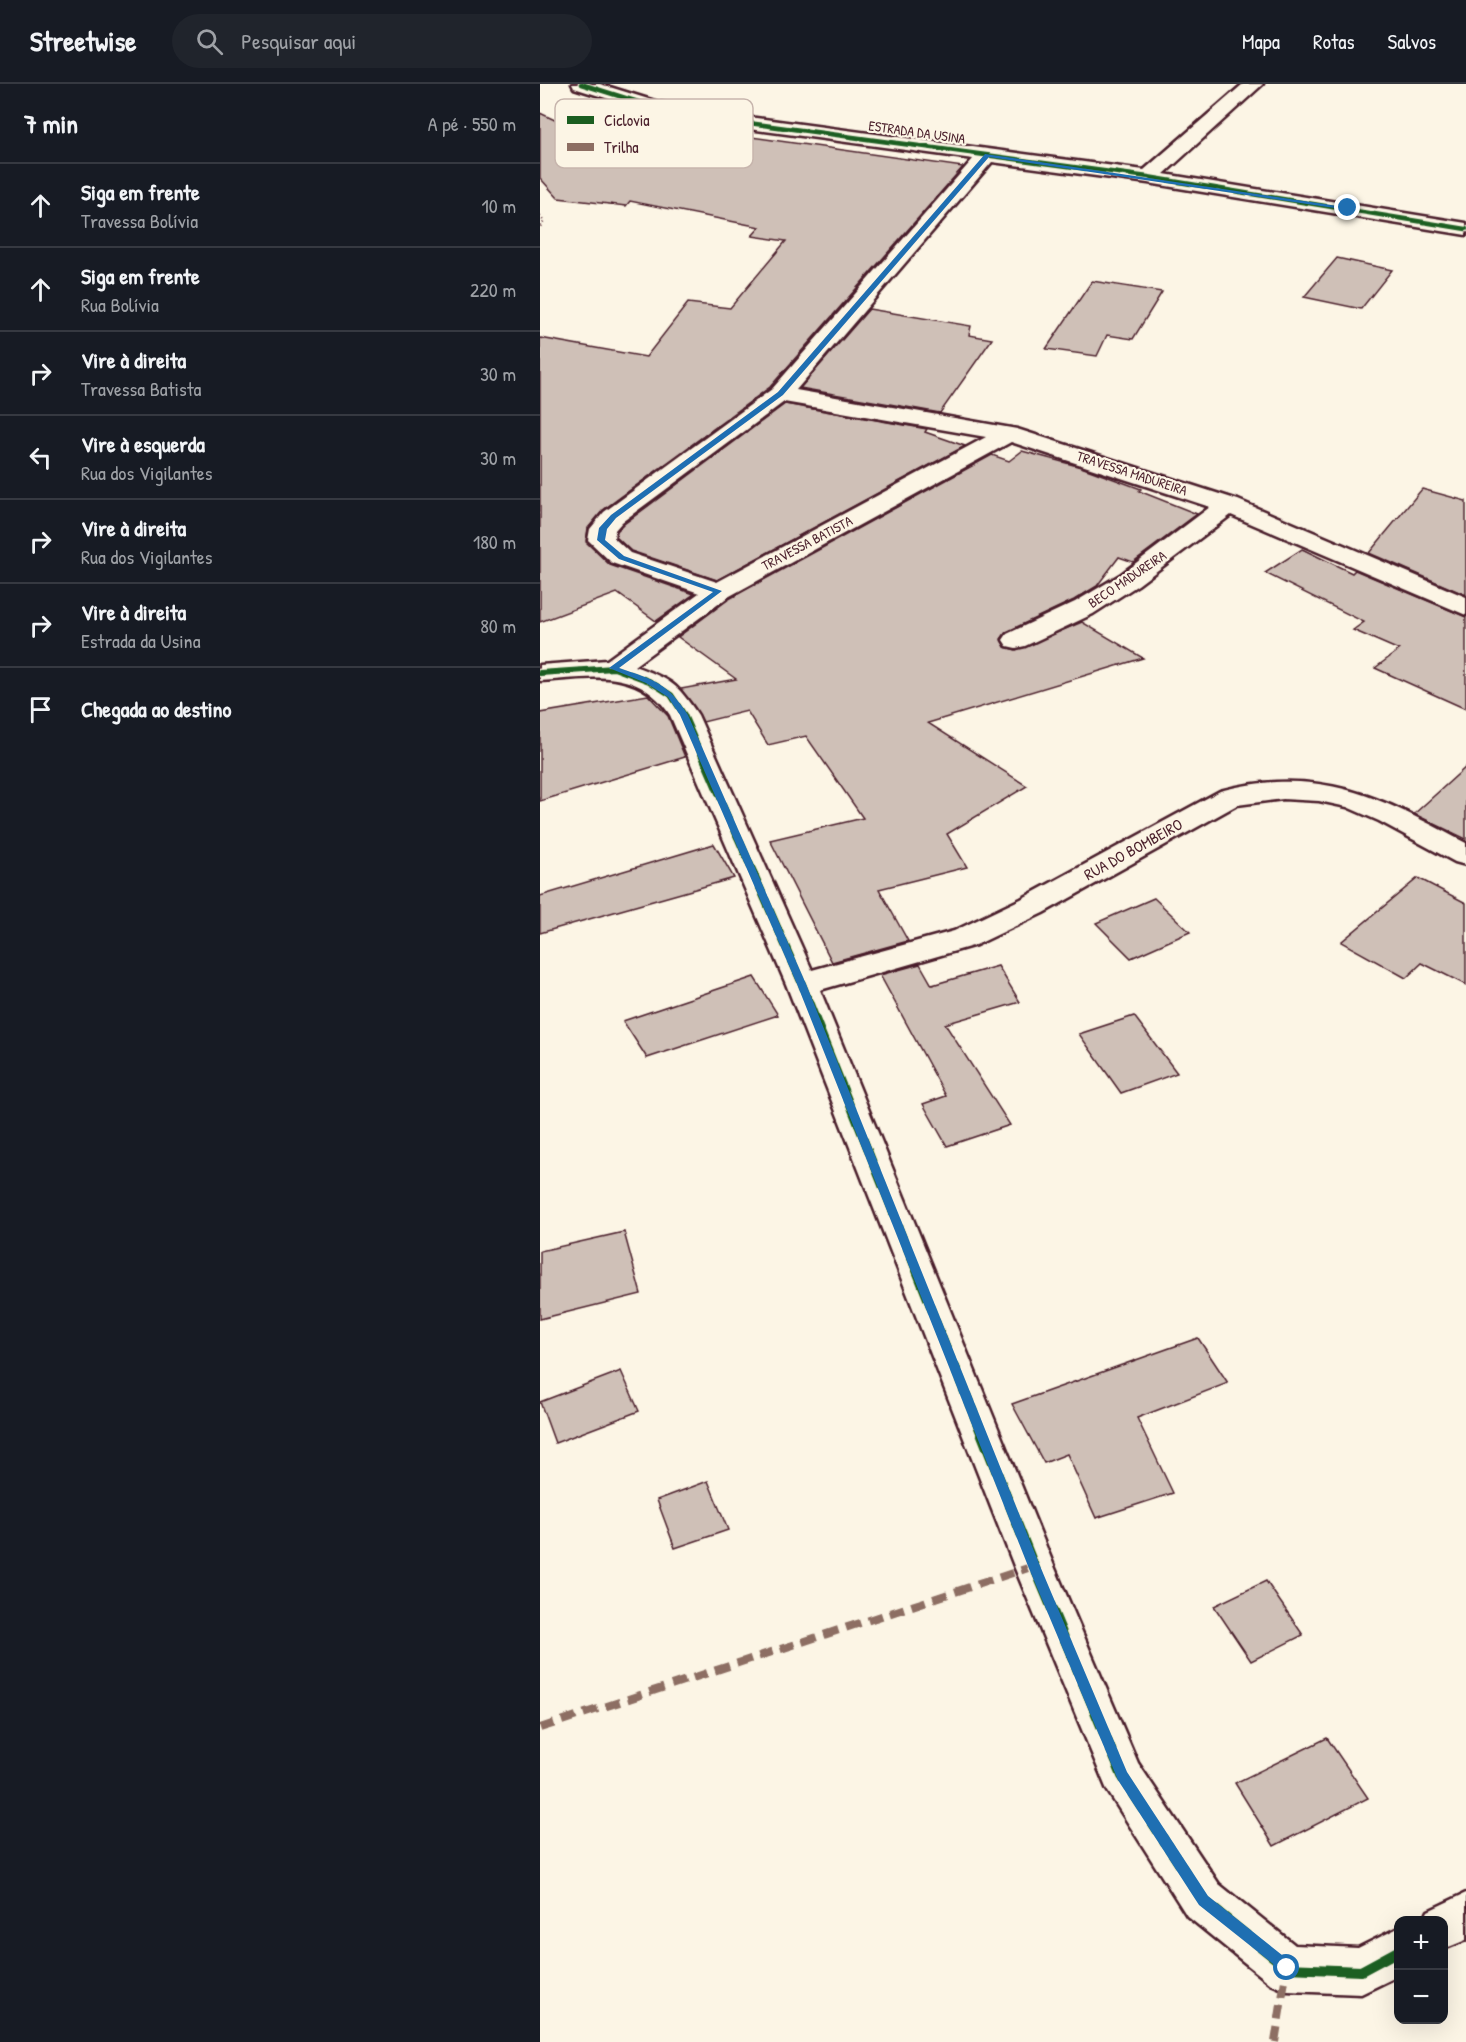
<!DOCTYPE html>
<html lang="pt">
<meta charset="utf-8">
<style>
body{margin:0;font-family:"Patrick Hand",sans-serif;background:#20242c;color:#f1f3f6}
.controls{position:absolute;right:18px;bottom:18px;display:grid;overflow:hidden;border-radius:12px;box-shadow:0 6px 24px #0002}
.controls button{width:54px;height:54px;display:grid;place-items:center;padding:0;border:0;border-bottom:2px solid #363941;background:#171b24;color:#f1f3f6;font:30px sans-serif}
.stop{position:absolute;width:18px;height:18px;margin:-14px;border:4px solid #1f6fb2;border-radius:50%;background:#fff}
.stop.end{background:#1f6fb2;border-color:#fff;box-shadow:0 2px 6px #0008}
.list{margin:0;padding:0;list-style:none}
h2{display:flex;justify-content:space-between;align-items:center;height:78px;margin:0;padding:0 24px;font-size:26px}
h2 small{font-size:20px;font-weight:400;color:#9ea1a6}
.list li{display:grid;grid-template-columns:39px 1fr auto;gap:18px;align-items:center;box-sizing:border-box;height:84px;padding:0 24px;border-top:2px solid #363941}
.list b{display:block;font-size:22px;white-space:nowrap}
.list p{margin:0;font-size:20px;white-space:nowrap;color:#9ea1a6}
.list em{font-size:20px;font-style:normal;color:#9ea1a6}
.icon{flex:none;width:33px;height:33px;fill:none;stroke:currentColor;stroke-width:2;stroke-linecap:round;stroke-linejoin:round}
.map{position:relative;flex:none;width:926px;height:1958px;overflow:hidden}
header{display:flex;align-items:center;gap:36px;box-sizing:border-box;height:84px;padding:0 30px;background:#171b24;border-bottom:2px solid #363941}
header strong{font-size:28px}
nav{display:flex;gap:33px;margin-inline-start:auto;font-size:21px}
.search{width:420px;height:54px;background:#20242c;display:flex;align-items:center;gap:15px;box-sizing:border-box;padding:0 21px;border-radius:33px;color:#9ea1a6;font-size:22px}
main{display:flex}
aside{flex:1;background:#171b24}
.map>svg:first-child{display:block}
.building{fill:#cfc0b7;stroke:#4a1f2b;stroke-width:1.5}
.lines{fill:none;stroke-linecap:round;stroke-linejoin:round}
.street-casing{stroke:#4a1f2b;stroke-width:5}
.path{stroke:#4a1f2b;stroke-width:2;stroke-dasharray:1 3;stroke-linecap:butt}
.street{fill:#fcf5e5;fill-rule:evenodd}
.quiet{stroke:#8d6e63;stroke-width:8;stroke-dasharray:15 8;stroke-linecap:butt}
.cycleway-far3-casing{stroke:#fcf5e5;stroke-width:7}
.cycleway-far2-casing{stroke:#fcf5e5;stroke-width:9}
.cycleway-far1-casing{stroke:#fcf5e5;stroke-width:11}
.cycleway-casing{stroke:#fcf5e5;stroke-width:14}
.cycleway-far3{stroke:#1b5e20;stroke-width:4.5}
.cycleway-far2{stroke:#1b5e20;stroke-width:6}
.cycleway-far1{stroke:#1b5e20;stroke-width:8}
.cycleway{stroke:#1b5e20;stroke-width:10}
.route{fill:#1f6fb2}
.labels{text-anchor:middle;stroke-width:4.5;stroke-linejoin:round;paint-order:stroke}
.far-street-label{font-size:14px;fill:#4a1f2b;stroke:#fcf5e5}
.street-label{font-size:16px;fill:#4a1f2b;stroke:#fcf5e5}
.key{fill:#fcf5e5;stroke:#c7b5ad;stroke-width:1.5}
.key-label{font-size:16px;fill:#4a1f2b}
</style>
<header>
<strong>Streetwise</strong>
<div class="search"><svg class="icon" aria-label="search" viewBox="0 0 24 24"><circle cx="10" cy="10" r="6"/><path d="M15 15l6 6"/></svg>Pesquisar aqui</div>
<nav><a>Mapa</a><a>Rotas</a><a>Salvos</a></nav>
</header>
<main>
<aside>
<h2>7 min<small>A pé · 550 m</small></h2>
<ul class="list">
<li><svg class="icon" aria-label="ahead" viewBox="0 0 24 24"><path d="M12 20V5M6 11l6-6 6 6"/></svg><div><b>Siga em frente</b><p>Travessa Bolívia</p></div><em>10 m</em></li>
<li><svg class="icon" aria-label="ahead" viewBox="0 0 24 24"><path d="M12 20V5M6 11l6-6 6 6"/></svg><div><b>Siga em frente</b><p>Rua Bolívia</p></div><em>220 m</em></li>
<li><svg class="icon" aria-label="right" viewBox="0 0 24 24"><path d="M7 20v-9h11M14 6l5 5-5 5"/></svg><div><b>Vire à direita</b><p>Travessa Batista</p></div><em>30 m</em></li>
<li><svg class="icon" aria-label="left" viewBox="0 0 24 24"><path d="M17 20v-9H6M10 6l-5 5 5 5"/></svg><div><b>Vire à esquerda</b><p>Rua dos Vigilantes</p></div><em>30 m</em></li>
<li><svg class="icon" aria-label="right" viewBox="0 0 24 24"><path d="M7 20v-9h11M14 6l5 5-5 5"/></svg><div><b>Vire à direita</b><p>Rua dos Vigilantes</p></div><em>180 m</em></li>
<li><svg class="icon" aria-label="right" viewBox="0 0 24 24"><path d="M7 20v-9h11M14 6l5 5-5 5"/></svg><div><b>Vire à direita</b><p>Estrada da Usina</p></div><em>80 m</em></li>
<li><svg class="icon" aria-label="arrive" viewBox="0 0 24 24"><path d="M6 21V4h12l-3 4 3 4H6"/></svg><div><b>Chegada ao destino</b></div></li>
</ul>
</aside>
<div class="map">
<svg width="926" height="1958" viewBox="0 0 926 1958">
<rect width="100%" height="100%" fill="#fcf5e5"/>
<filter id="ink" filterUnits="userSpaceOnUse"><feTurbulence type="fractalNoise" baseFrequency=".0167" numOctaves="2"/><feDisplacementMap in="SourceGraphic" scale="12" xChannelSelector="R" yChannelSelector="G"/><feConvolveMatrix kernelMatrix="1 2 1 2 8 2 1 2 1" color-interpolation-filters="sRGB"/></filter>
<g filter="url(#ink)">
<g class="building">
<path d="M61,25L166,73L190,50L423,83L230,303L63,426L48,444L46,458L70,481L154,510L116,537L77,509L0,538V254L106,273L148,219L190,224L246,157L212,152L220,143L90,117L86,122L18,114L0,94V29L23,40Z"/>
<path d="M797,174L852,186L821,225L764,213Z"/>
<path d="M552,197L622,208L593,255L567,251L557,272L506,265Z"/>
<path d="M329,225L431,242L429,251L452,255L400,329L260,304Z"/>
<path d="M245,320L387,345L385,348L425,362L177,496L91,467L76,453L77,447L84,440Z"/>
<path d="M482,367L541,383L601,405L599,407L657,430L593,478L579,473L557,502L534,516L466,548L461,555L465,563L476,566L542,538L603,574L388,639L487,702L407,750L427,783L339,805L368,857L292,878L230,756L323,734L266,652L228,661L207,627L163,638L141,605L196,595L138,553L189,515L452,371L469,377Z"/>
<path d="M882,405L926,417V511L829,469Z"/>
<path d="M762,465L812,489L815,486L926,533V625L835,584L859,566L813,546L824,538L725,489Z"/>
<path d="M108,611L128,632L145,673L0,717V629Z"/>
<path d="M926,683V755L874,730Z"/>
<path d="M174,760L194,794L0,849V812Z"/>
<path d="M878,794L926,819V901L882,879L866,894L801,858Z"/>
<path d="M614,814L650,848L591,874L556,839Z"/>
<path d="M380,880L392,901L458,882L480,918L405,940L470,1041L407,1062L383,1020L406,1012L340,891Z"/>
<path d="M214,893L238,931L107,974L83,937Z"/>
<path d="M594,932L637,989L581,1009L539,950Z"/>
<path d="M84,1148L101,1210L0,1235V1167Z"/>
<path d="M658,1254L688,1299L597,1334L633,1409L556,1434L527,1370L504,1379L472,1320Z"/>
<path d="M81,1287L99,1327L15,1359L0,1318Z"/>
<path d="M168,1397L188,1446L135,1464L117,1416Z"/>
<path d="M726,1497L763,1551L711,1577L674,1522Z"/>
<path d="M787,1654L828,1714L734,1762L695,1699Z"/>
</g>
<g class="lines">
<g class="street-casing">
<g id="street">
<path d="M32,0H60L118,18L164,27L604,86L703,0H723L624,90L926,139V151L608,99L452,78L256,306L477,345L698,416L926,513V531L691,431L598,501L553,530L485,562L476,564L467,562L463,556L467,550L535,518L580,491L670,423L471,358L188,513L94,582C130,595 137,599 158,631L272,886L414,847L481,815L680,707C780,681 840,713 926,759V781L915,778L839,737L807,723L779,717L743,715L697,721L503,829L436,861L280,906L514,1482L598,1679L679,1800L755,1861L818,1864L858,1844V1892L821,1910L747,1907L731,1900L647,1832L567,1706L474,1482L246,900L130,631C99,582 49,594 0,597V581L67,576L159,509L72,479L48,456L50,445L64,428L232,305L433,75L164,39L107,27L34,4ZM244,318L446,353L177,498L90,469L74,454L75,446L82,438Z"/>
<path d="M926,1809V1856L904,1865V1836H884L888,1827Z"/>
</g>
</g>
<path class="path" d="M0,132L4,138L0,143"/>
<use href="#street" class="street"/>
<g class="quiet">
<path d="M0,1644L494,1482"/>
<path d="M735,1958L747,1884"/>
</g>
<g class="cycleway-far3-casing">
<path id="cycleway-far3" d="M41,0L114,23L164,33L608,93L926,145"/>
</g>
<g class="cycleway-far2-casing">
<path id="cycleway-far2" d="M0,589L74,584L109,597L131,611L144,631L197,753"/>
</g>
<g class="cycleway-far1-casing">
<path id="cycleway-far1" d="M197,751L262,900L415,1285"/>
</g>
<g class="cycleway-casing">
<path id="cycleway" d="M415,1283L494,1482L582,1692L663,1816L747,1884L821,1887L858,1867"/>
</g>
<use href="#cycleway-far3" class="cycleway-far3"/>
<use href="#cycleway-far2" class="cycleway-far2"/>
<use href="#cycleway-far1" class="cycleway-far1"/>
<use href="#cycleway" class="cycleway"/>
</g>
</g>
<path class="route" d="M445,70L811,124L808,126L449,73L243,311L76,434L67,445L65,456L84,472L182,507L79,584C115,596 127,599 148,631L266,900L500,1482L587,1688L668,1812L752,1879L754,1884L752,1889L747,1891L659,1821L578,1696L488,1482L257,900L140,631L128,613L106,599L69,584L173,508L79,475L57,456L59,444L71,431L238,308Z"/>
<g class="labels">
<g class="far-street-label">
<text transform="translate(377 48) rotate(8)" y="5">ESTRADA DA USINA</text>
<text transform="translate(592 389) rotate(18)" y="5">TRAVESSA MADUREIRA</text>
<text transform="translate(267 459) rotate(-28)" y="5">TRAVESSA BATISTA</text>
<text transform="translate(587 495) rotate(-34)" y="5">BECO MADUREIRA</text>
</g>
<g class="street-label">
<text transform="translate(593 765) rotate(-29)" y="6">RUA DO BOMBEIRO</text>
</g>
</g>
<rect x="15" y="15" width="198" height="69" rx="9" class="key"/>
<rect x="27" y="32" width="27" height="8" fill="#1b5e20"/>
<rect x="27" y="59" width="27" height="8" fill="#8d6e63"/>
<g class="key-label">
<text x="64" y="42">Ciclovia</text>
<text x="64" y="69">Trilha</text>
</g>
</svg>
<div class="controls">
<button>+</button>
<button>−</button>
</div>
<div class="stop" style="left:747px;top:1884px"></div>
<div class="stop end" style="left:808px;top:124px"></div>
</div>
</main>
